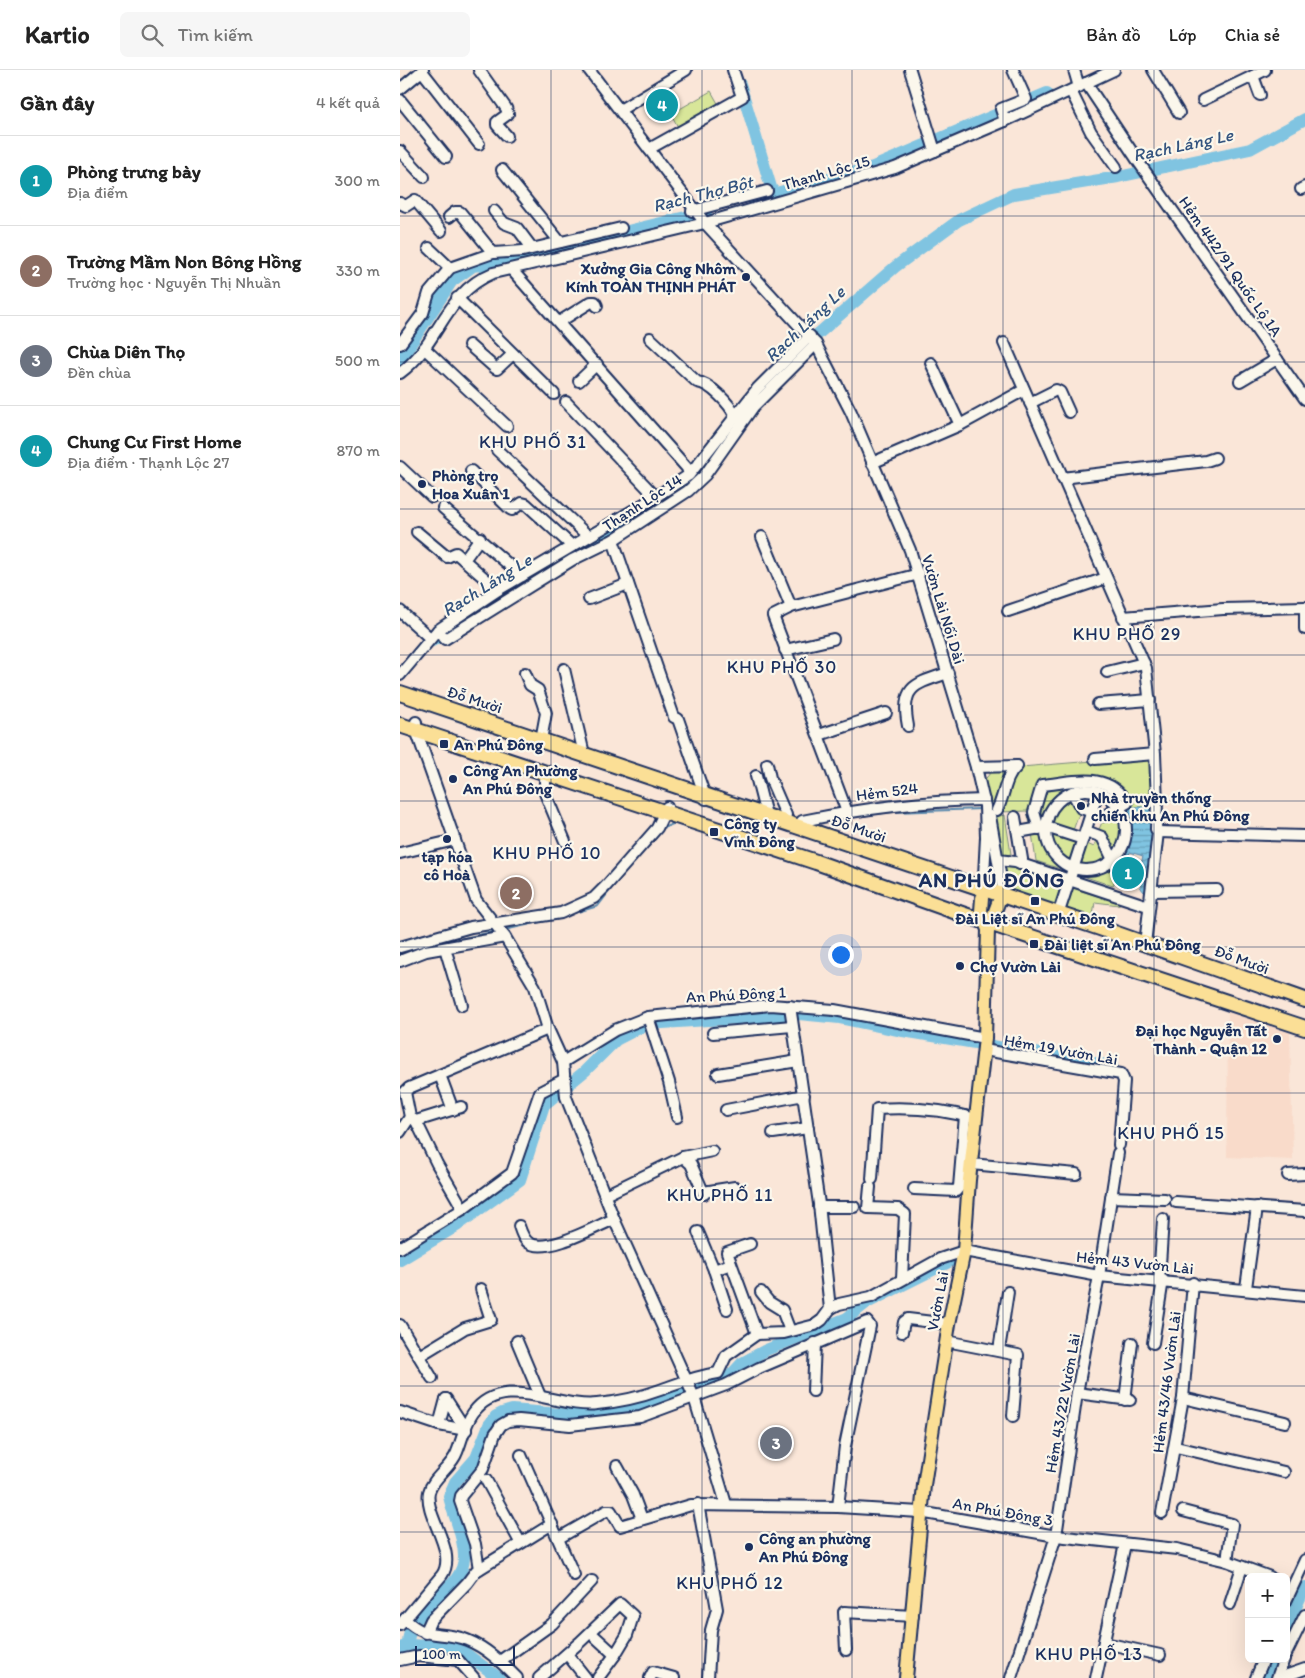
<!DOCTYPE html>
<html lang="vi">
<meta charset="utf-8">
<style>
body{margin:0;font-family:Itim,sans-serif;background:#f6f6f6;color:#222}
.controls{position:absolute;right:15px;bottom:15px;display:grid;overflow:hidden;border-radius:8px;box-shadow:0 5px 20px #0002}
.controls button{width:45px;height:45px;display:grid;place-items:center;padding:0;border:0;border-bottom:1px solid #e0e0e0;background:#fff;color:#222;font:25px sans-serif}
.scale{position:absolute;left:15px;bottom:12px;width:100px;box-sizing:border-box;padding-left:5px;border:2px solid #1b2f5e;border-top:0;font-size:14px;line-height:18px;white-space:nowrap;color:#1b2f5e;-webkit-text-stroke:4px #fbf7ec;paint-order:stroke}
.you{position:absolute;left:440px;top:884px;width:18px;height:18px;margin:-12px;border:4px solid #fff;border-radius:50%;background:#1a73e8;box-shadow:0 0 0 8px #1a73e833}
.badge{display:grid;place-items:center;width:32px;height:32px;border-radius:50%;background:#d93025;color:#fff;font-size:16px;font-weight:700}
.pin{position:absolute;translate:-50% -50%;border:2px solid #fff;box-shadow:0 1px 5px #0006}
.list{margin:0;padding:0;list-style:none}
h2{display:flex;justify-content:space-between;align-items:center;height:65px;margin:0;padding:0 20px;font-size:21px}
h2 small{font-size:16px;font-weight:400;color:#767676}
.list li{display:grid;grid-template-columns:32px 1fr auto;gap:15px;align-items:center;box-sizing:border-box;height:90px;padding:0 20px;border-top:1px solid #e0e0e0}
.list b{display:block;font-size:19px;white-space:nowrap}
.list p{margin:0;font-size:16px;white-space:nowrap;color:#767676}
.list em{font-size:16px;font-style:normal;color:#767676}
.icon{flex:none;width:28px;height:28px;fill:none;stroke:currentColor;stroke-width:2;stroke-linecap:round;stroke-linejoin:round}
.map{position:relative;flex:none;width:905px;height:1608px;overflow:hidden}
header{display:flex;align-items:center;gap:30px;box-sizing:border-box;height:70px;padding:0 25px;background:#fff;border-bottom:1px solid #e0e0e0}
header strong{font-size:24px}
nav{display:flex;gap:28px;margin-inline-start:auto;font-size:18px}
.search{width:350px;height:45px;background:#f6f6f6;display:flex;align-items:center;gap:12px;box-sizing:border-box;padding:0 18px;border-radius:8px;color:#767676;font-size:19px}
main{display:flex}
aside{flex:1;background:#fff}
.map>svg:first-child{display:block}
.built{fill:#f9dbca}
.green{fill:#d8e699;stroke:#7a8a7c}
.water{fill:url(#water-rules);stroke:#5888ad}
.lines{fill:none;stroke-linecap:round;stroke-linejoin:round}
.stream{stroke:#5888ad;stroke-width:2}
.river{stroke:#80c4e1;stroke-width:12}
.minor-casing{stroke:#1b2f5e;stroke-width:14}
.major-casing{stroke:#1b2f5e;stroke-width:16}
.highway-casing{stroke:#1b2f5e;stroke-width:18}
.minor{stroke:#fbf7ec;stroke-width:10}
.major{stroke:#fbdf96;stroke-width:12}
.highway{stroke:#fbdf96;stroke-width:14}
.grid{fill:none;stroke:#1b2f5e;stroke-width:1;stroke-opacity:0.55}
.poi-dot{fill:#1b2f5e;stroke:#fbf7ec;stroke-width:2}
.labels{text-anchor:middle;stroke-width:4.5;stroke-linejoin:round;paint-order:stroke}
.street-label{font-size:16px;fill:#1b2f5e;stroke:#fbf7ec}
.poi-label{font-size:16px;font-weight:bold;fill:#1b2f5e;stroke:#fbf7ec;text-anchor:start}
.water-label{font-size:18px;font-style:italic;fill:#34547f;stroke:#fbf7ec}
.neighbourhood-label{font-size:18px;letter-spacing:1px;fill:#1b2f5e;stroke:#fbf7ec}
.district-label{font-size:21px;font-weight:bold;letter-spacing:1px;fill:#1b2f5e;stroke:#fbf7ec}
</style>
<header>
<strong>Kartio</strong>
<div class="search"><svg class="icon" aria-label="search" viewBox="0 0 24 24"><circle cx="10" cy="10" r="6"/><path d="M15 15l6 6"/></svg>Tìm kiếm</div>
<nav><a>Bản đồ</a><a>Lớp</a><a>Chia sẻ</a></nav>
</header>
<main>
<aside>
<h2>Gần đây<small>4 kết quả</small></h2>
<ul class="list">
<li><span class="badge" style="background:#0f9aa8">1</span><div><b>Phòng trưng bày</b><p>Địa điểm</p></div><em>300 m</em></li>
<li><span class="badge" style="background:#8d6e63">2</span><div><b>Trường Mầm Non Bông Hồng</b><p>Trường học · Nguyễn Thị Nhuần</p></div><em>330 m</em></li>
<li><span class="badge" style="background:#6b7280">3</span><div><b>Chùa Diên Thọ</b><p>Đền chùa</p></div><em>500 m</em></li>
<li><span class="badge" style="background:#0f9aa8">4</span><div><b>Chung Cư First Home</b><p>Địa điểm · Thạnh Lộc 27</p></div><em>870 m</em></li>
</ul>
</aside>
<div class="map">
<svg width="905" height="1608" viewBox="0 0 905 1608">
<defs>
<pattern id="water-rules" width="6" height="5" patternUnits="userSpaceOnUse" patternTransform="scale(1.25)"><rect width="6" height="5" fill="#80c4e1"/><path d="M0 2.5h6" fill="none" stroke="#68a0ba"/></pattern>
</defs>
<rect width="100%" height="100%" fill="#fae6d8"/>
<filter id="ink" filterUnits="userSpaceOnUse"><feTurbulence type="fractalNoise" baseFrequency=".02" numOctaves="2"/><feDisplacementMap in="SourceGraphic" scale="10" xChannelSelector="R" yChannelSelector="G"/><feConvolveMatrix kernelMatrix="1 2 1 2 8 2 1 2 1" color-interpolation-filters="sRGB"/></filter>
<g filter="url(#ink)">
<path class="built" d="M828,942L890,962L893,1090L827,1087Z"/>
<g class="green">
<path d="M311,21L320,37L279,59L271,44Z"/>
<path d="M753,686L755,737H734L726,739L723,733L719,734L716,729L723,726L719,721L677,711L680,717L670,719V724L679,744L672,763L631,758L627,741L601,742L607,708L621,697Z"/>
<path d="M609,698L596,739L590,740L582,713L591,702Z"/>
<path d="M722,742C729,758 726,772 715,786L698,762L702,752Z"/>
<path d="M605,745L611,784L601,786L594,747Z"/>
<path d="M646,761L677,771L667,801L636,791L632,763Z"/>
<path d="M697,768L700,769L717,804L713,816L677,804L687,774L694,777Z"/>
<path d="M605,794L658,812L661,818L654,838L605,822L603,795Z"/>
<path d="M673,818L719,833V835L695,832L692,851L665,842Z"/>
</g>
<path class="water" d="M734,737H755L749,828L740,817L745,800L740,798L743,786L730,782L726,794L720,795L715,786C726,772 729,758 722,742Z"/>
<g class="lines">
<g class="stream">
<path d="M442,748L493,742L582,739"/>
<path d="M261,759L275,753"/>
<path d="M167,845L198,836L218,810"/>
<path d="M104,860L158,848"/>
<path d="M31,875L97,861"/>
<path d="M0,884L19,878"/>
</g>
<g class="river">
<path d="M340,14L373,124"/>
<path d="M354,129L473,97L647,23"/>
<path d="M403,277L495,197L559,150L614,124L718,107L850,79L905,49"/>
<path d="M0,290L52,211L73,196L104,191L306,142"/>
<path d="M32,571L105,522L287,415L314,384"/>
<path d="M0,1190L58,1155L120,1110L144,1035L185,1001L216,970L247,954L399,944L440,948L503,961L712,996"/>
<path d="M886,1559L905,1517"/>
<path d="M8,1575C7,1536 65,1522 64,1486C64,1465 53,1446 49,1426L55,1412L76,1388L89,1355L96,1346L102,1343L112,1340L184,1346L230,1340L262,1330L329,1307L342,1293L366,1280L447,1248L465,1234L555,1189"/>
<path d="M0,1578L8,1575L57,1577L99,1608"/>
<path d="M864,1608L872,1589"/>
</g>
<g class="minor-casing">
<g id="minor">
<path d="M79,0L106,38L108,44L97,52V55L107,66"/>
<path d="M189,0L305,153L416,274L451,342L510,480L576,697L585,736L586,767L583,825"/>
<path d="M510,0L535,81"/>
<path d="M674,0L679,17"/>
<path d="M753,0L779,43"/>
<path d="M22,1L79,74"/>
<path d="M686,13L740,94L905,329"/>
<path d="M0,19L23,0"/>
<path d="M671,21L691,62L716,97"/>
<path d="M860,25L853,6L865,0"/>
<path d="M0,30L46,87"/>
<path d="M803,30L853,6"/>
<path d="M220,40L286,0"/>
<path d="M605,51L601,39L626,29L613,0"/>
<path d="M249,79L342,27L333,0"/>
<path d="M0,81L24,107"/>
<path d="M102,100L160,172"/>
<path d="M901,119L905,117"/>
<path d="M0,133L6,136L15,130L41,161"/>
<path d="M94,141L104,153L117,158L132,178"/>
<path d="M292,141L367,121"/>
<path d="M49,147L55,142H60L93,183"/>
<path d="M29,178L50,198"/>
<path d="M57,228L154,324"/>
<path d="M159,252L191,232H195L197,236"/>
<path d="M250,268L297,312C310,313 330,334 335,346"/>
<path d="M604,273L746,598L755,684L757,732L756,759L758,762L745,874"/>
<path d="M0,274L23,243L29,223L50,198L93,183L123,181L221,158"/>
<path d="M69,275L95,298L97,299L113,284"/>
<path d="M24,278L107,356"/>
<path d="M531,293L560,355"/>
<path d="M0,303C40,274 44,223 93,203L305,153L495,98L605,51L714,0"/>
<path d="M179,311L197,294"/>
<path d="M840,311L877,289"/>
<path d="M166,332L256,427"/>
<path d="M630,333L656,320L660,322L669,342"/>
<path d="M97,380L188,466"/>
<path d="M472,393L560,355L624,320"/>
<path d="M0,397L32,427"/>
<path d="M71,401L110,439L112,440L122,433L126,434L171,475"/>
<path d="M289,405L357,319L410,266"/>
<path d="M662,408L806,391L815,388"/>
<path d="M43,438L122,506"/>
<path d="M17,462L47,487L56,483L64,490"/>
<path d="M362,467L391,537"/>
<path d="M80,468L64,490L98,520"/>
<path d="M213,470L274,647L278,649L306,729"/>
<path d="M189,529L228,514"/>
<path d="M905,539V559"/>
<path d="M0,541L30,568"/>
<path d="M608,541L706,508"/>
<path d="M723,547L823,539L905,537"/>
<path d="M38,560L45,569L172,490L213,470L288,421L305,405L353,337L416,274"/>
<path d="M385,580L433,569"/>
<path d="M164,599L184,684"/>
<path d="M707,602L744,593"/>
<path d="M125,603L130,615L138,620L146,643L141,670"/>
<path d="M0,605L38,560L98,520L249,431L289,405L287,398L111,199"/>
<path d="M698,634L750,630"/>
<path d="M16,652V660L76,830L105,867L135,917L148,959L163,992L166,1027L214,1149L294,1327L326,1434"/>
<path d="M508,656C500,616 515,614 548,603"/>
<path d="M419,665L486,643"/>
<path d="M695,689L755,684"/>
<path d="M367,694L370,708L386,745L384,751"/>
<path d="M576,697L617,696"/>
<path d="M145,703V723L165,771"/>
<path d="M356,706L366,745"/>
<circle cx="686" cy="760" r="40"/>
<path d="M597,740C605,725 604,708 617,696"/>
<path d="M447,742L373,546L391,537L519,504"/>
<path d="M590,746L604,826L601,829"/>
<path d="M615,747L622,789L620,794"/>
<path d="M398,756L402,751C465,738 520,731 584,730"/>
<path d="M639,759L634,742L642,715C674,712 707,700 727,733L704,746L681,738L672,722"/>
<path d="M686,761L702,767L718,800"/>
<path d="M618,762L646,757L683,769"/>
<path d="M758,762L905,766"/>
<path d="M0,783L55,770"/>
<path d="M598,790L615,792L745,835"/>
<path d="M753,821L817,820"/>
<path d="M658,845L698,722"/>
<path d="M0,877L71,857L161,843L194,828L206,816L257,758L267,737"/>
<path d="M45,878L62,935"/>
<path d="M0,891L26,881L105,867"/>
<path d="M390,936L419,1134L430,1239"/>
<path d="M248,947L269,1012L277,1047"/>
<path d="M313,963L392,956"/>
<path d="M584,980L721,1004L724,1011L719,1075"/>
<path d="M163,992L215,960L248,947L371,935L434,940L585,968"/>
<path d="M318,1004L398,991"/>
<path d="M40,1005L53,1040"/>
<path d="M326,1040L404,1025"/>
<path d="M11,1048L16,1051L61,1037"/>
<path d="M0,1062L10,1047L5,1022L9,1018L148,959"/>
<path d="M373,1063L408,1058"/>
<path d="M283,1087L291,1094L304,1124"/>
<path d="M571,1094L676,1104"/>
<path d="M888,1105L905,1104"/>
<path d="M472,1109L477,1039C510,1037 543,1039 576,1049"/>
<path d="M470,1117L468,1138L498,1139L505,1144L502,1209"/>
<path d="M514,1119L556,1121L559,1117L565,1046"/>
<path d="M303,1122L335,1117"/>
<path d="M205,1125L283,1087L312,1081"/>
<path d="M711,1127L765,1129"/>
<path d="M776,1132L905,1141"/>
<path d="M419,1137H454"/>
<path d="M63,1139L112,1103L140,1022L165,1009"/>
<path d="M119,1156C121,1162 123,1169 129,1173C148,1184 195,1157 214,1149"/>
<path d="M298,1162L314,1200L331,1194"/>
<path d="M350,1174L327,1182L357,1264"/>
<path d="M0,1178L63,1139L37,1094L16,1051"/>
<path d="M314,1200L327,1239"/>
<path d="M759,1210L763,1149"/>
<path d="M846,1218L857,1137"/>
<path d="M361,1222L369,1232L382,1240L390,1261"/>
<path d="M0,1255L32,1308"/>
<path d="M502,1262L504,1252L508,1249L549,1254"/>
<path d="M117,1271L140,1326"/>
<path d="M546,1271L618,1285L613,1346"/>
<path d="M753,1273L763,1210"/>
<path d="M599,1280L608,1222"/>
<path d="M19,1286L65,1258L91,1250L81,1219"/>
<path d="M413,1321L415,1273"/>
<path d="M677,1323L730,1330"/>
<path d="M783,1328L885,1352"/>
<path d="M46,1329L66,1360"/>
<path d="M725,1330L732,1273"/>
<path d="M0,1342L39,1355L66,1360"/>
<path d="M39,1355L46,1329"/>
<path d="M776,1377L884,1402"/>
<path d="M121,1385L174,1505"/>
<path d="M217,1396L233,1425L242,1449"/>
<path d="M86,1410L120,1472"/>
<path d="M298,1434L317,1539L311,1560L308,1608"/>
<path d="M783,1441L832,1454L827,1491"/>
<path d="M762,1443L783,1328L793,1213"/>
<path d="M159,1468L206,1441H211L220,1456L291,1435L438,1437L520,1442L656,1466L777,1479L827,1491L870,1507"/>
<path d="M79,1499L75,1474L60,1431L61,1426L83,1399L95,1364L101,1355L108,1351L119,1350L170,1355L240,1347L326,1315L359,1298L467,1252L470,1256L445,1376L438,1437"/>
<path d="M886,1531L905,1490"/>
<path d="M830,1534L842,1497"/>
<path d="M5,1549L42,1505C58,1482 24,1446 29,1422C33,1407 52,1397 57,1382C62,1370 65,1354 73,1343C103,1302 158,1339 197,1334C218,1332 241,1327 260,1320C280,1313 296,1306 318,1303L326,1286L357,1264L384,1263L415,1255L422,1250L430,1239L439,1234L471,1227L540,1189L564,1181L699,1206L905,1226"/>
<path d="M0,1555L5,1549C26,1571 43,1560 67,1570C87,1578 102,1593 117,1608"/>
<path d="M25,1563L31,1550L67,1513L76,1501L152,1454"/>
<path d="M705,1573L760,1585"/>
<path d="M446,1580L444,1542L513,1546"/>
<path d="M167,1584L186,1608"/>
<path d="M886,1584L905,1545"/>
<path d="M0,1590L19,1586L58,1590L74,1608"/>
<path d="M100,1591L152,1554L192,1511"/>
<path d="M139,1608L179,1573L220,1534L233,1546L227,1565L215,1585L191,1563"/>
<path d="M198,1608L215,1585"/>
<path d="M250,1608L253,1602L274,1608"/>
<path d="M611,1608L656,1466L677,1323L699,1206L718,1083"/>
<path d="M696,1608L725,1474"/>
<path d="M856,1608L864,1589"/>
<path d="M877,1608L884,1589"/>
<path d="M879,1608L905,1599"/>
</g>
</g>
<g class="major-casing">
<g id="major">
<path d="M588,860L598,833"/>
<path d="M506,1608L524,1415L549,1254L564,1181L569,1110L585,968L588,860L581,841L582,828"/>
</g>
</g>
<g class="highway-casing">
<g id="highway">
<path d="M0,623L700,858L905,930"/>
<path d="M0,655L416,792L562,844L905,958"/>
</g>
</g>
<use href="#minor" class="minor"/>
<use href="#major" class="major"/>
<use href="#highway" class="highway"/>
</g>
</g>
<path class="grid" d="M151,0V1608M302,0V1608M452,0V1608M603,0V1608M754,0V1608M0,146H905M0,292H905M0,439H905M0,585H905M0,731H905M0,877H905M0,1023H905M0,1169H905M0,1316H905M0,1462H905"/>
<g class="poi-dot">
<circle cx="346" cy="207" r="5"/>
<circle cx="22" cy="414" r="5"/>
<rect x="39" y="669" width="10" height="10" rx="2.5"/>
<circle cx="53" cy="709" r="5"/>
<circle cx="681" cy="736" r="5"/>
<rect x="309" y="757" width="10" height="10" rx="2.5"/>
<circle cx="47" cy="769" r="5"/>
<rect x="630" y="826" width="10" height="10" rx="2.5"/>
<rect x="629" y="869" width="10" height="10" rx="2.5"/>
<circle cx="560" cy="896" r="5"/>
<circle cx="877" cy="969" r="5"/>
<circle cx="349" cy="1477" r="5"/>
</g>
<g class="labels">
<g class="street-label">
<text transform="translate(426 102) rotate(-16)" y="6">Thạnh Lộc 15</text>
<text transform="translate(831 196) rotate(55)" y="6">Hẻm 442/91 Quốc Lộ 1A</text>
<text transform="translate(242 432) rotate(-33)" y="6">Thạnh Lộc 14</text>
<text transform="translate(544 539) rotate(73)" y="6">Vườn Lài Nối Dài</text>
<text transform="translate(75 629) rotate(18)" y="6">Đỗ Mười</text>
<text transform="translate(487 721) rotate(-7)" y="6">Hẻm 524</text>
<text transform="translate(459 758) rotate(19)" y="6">Đỗ Mười</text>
<text transform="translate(842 889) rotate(20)" y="6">Đỗ Mười</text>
<text transform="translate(336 924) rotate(-3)" y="6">An Phú Đông 1</text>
<text transform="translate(661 979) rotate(10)" y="6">Hẻm 19 Vườn Lài</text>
<text transform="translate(735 1192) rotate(6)" y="6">Hẻm 43 Vườn Lài</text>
<text transform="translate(537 1231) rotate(-79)" y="6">Vườn Lài</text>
<text transform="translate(766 1312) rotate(-83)" y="6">Hẻm 43/46 Vườn Lài</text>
<text transform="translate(662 1333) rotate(-80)" y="6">Hẻm 43/22 Vườn Lài</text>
<text transform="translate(603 1441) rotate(10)" y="6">An Phú Đông 3</text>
</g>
<g class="poi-label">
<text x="336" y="204" text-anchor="end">Xưởng Gia Công Nhôm<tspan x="336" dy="18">Kính TOÀN THỊNH PHÁT</tspan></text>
<text x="32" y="411">Phòng trọ<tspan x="32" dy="18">Hoa Xuân 1</tspan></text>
<text x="54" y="680">An Phú Đông</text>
<text x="63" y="706">Công An Phường<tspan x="63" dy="18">An Phú Đông</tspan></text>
<text x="691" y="733">Nhà truyền thống<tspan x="691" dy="18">chiến khu An Phú Đông</tspan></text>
<text x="324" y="759">Công ty<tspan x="324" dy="18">Vĩnh Đông</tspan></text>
<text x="47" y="792" text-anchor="middle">tạp hóa<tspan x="47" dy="18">cô Hoà</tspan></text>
<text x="635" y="854" text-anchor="middle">Đài Liệt sĩ An Phú Đông</text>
<text x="644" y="880">Đài liệt sĩ An Phú Đông</text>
<text x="570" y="902">Chợ Vườn Lài</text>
<text x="867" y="966" text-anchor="end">Đại học Nguyễn Tất<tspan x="867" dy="18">Thành - Quận 12</tspan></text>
<text x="359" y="1474">Công an phường<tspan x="359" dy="18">An Phú Đông</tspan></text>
</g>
<g class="water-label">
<text transform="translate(783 75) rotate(-12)" y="6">Rạch Láng Le</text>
<text transform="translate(303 124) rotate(-14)" y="6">Rạch Thợ Bột</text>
<text transform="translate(405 254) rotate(-43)" y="6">Rạch Láng Le</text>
<text transform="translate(87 515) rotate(-32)" y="6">Rạch Láng Le</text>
</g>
<g class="neighbourhood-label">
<text x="133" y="378">KHU PHỐ 31</text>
<text x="727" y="570">KHU PHỐ 29</text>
<text x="382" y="603">KHU PHỐ 30</text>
<text x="147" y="789">KHU PHỐ 10</text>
<text x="771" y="1069">KHU PHỐ 15</text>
<text x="320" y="1131">KHU PHỐ 11</text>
<text x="330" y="1519">KHU PHỐ 12</text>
<text x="689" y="1590">KHU PHỐ 13</text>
</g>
<g class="district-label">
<text x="592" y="817">AN PHÚ ĐÔNG</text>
</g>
</g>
</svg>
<div class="controls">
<button>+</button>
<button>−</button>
</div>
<div class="scale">100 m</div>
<div class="you"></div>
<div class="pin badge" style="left:728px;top:803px;background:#0f9aa8">1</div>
<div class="pin badge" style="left:116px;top:823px;background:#8d6e63">2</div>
<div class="pin badge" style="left:376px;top:1373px;background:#6b7280">3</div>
<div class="pin badge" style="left:262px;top:35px;background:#0f9aa8">4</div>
</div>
</main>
